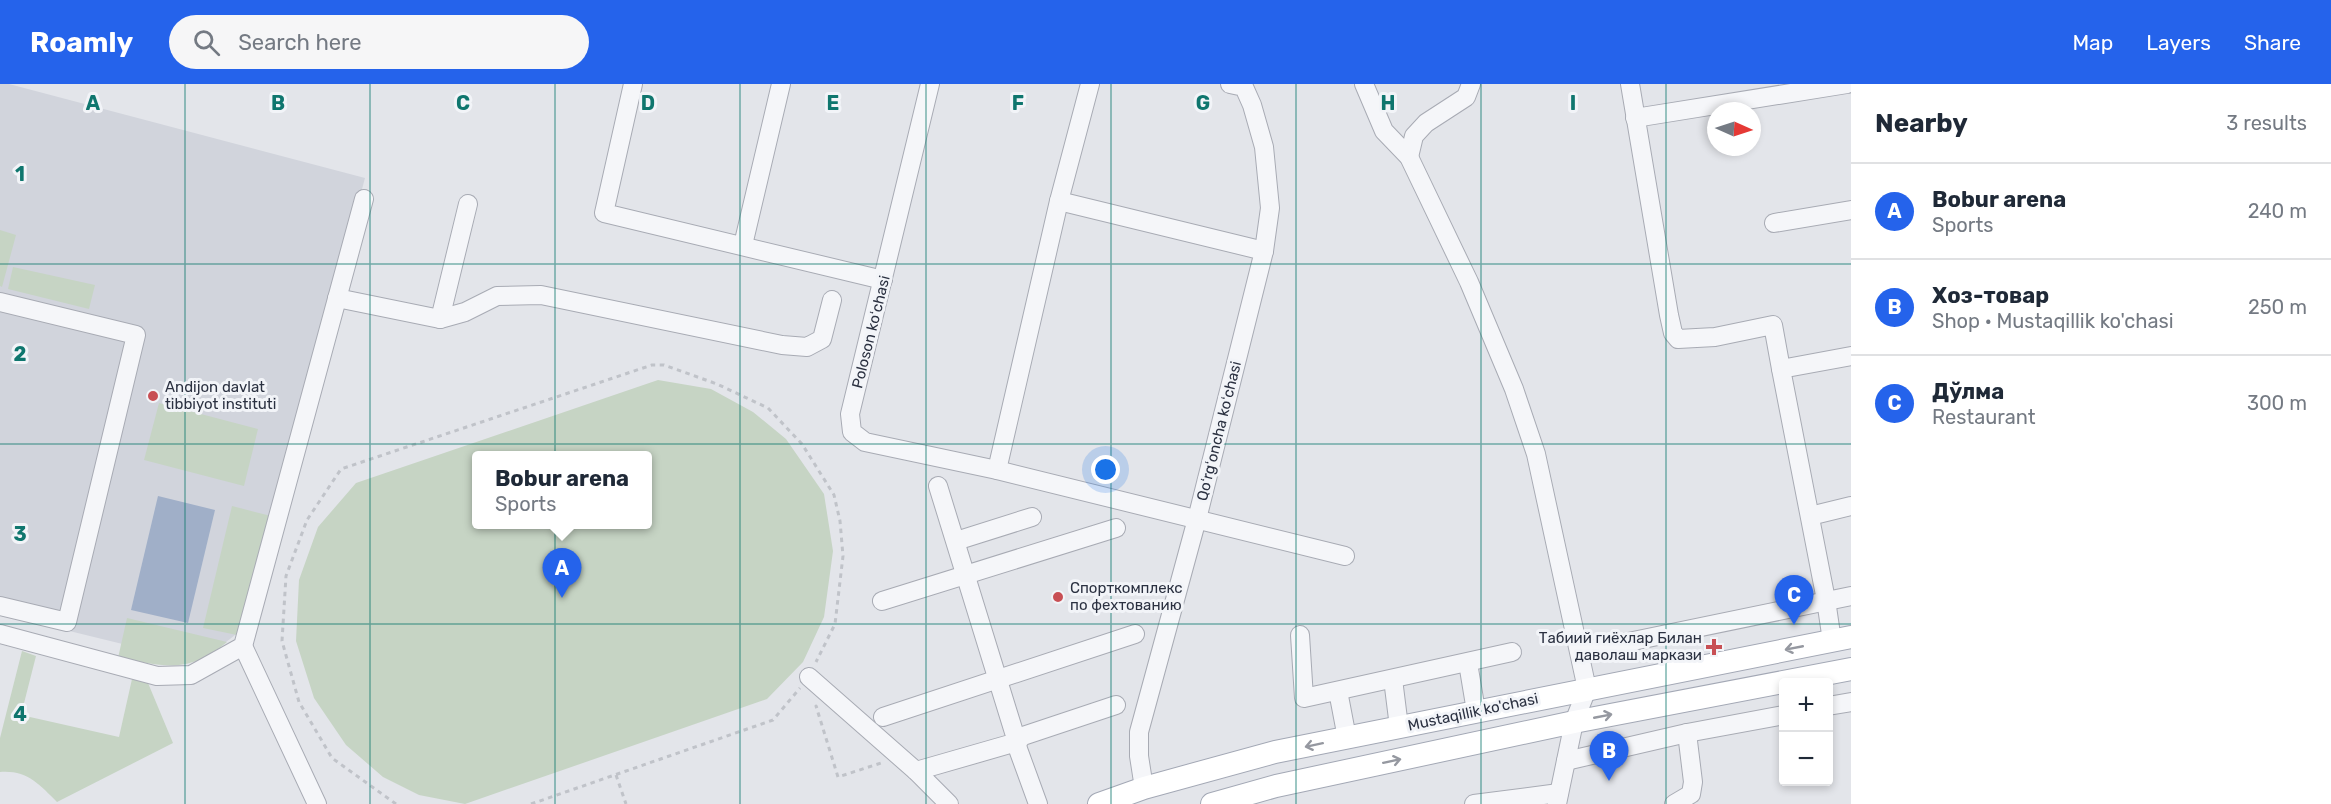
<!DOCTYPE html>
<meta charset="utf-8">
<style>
body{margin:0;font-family:Rubik,sans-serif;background:#f6f6f7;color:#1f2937}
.controls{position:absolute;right:18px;bottom:18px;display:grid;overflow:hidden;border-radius:6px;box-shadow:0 3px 9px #0003}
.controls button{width:54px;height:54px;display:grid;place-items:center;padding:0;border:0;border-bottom:2px solid #e0e1e3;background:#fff;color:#1f2937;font:30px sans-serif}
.compass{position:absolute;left:1707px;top:18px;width:54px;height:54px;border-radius:50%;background:#fff;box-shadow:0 3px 9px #0003;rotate:93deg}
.you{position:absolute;left:1106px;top:386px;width:21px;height:21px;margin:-15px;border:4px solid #fff;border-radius:50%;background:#1a73e8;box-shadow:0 0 0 9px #1a73e833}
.badge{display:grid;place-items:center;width:39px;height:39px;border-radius:50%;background:#2563eb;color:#fff;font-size:20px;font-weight:700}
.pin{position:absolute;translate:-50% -50px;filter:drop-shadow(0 2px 3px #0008)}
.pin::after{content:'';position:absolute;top:32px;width:21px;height:18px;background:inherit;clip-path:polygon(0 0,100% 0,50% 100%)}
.popup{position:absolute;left:472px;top:367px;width:180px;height:78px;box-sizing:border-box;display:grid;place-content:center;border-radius:6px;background:#fff;filter:drop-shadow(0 2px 4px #0005);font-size:20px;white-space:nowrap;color:#747a83}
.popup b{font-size:22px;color:#1f2937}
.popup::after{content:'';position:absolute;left:50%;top:100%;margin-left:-12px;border:12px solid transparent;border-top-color:#fff}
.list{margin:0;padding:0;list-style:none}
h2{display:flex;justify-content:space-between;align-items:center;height:78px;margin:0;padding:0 24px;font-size:26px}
h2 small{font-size:20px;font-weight:400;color:#747a83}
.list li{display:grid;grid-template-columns:39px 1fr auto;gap:18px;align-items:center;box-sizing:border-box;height:96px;padding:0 24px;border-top:2px solid #e0e1e3}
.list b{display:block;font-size:22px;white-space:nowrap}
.list p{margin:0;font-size:20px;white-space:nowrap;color:#747a83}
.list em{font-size:20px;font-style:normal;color:#747a83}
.icon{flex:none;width:33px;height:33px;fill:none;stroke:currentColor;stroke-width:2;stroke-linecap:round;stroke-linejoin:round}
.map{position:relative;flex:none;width:1851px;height:720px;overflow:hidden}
header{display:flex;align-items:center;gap:36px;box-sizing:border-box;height:84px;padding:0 30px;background:#2563eb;color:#fff}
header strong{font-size:28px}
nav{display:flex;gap:33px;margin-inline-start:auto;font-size:21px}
.search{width:420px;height:54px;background:#f6f6f7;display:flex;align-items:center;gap:15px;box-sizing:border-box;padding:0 21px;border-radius:33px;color:#747a83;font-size:22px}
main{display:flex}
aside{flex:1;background:#fff}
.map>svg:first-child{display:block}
.built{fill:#d1d4dc}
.green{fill:#c6d4c4;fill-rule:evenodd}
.water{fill:#a0afc8}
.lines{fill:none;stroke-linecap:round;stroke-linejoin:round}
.minor-casing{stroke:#a8abb4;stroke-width:20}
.major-casing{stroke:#a3a8b5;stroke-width:24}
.path{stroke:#c0c3c9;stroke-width:3;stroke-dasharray:4.5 4.5;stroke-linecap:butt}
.minor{stroke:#f5f6f9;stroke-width:18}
.major{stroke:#fff;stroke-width:22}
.oneway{stroke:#9598a0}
.grid{fill:none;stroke:#0f766e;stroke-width:1.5;stroke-opacity:0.55}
.poi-dot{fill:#c84f54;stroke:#f2f4f8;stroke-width:2}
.labels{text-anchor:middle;stroke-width:6;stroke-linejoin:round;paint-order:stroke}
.street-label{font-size:15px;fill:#2b3141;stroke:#f2f4f8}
.poi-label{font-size:15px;fill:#2b3141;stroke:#f2f4f8;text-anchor:start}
.grid-label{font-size:20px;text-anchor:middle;font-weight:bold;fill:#0f766e;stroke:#f2f4f8;stroke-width:6;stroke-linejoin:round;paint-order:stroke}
</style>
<header>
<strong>Roamly</strong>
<div class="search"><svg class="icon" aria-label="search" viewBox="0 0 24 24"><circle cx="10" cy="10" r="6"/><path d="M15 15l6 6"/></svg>Search here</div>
<nav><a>Map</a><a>Layers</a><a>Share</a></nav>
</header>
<main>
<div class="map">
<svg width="1851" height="720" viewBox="0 0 1851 720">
<rect width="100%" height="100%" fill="#e3e5ea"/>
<path class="built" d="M0,0H9L365,94L244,544L212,569L196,578L0,530Z"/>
<g class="green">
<path d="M0,146L16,151L2,203L0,202Z"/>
<path d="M13,183L95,201L89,225L8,205Z"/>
<path d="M658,296L711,305L753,328L786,355L824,410L833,467L824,533L803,578L767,615L465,720L419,711L383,693L346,661L314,614L296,557L299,496L318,443L356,399ZM476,372H648V440H476Z"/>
<path d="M159,319L258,345L244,402L144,376Z"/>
<path d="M232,422L275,433L237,551L203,544Z"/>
<path d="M127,534L227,558C186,591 166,582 118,574Z"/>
<path d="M22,567L36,572L21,631L119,653L132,595L148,599L173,659L57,718C39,700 27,686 0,688V654Z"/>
</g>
<path class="water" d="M158,412L215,426L188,539L131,526Z"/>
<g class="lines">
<g class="minor-casing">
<g id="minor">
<path d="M633,0L604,129L883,196"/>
<path d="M930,0L850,330L852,348L865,358L997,386L1345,472"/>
<path d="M1364,0L1384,47L1409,73L1469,198L1514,305L1536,370L1587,605L1574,638L1557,720"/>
<path d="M1630,0L1669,231L1673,249L1678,255L1715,253L1773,241L1781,285"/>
<path d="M1635,34L1847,0"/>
<path d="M1409,73L1414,52L1426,39L1466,13L1471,0"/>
<path d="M1059,117L1264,167"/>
<path d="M1774,139L1851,126"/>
<path d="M743,161L781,0"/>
<path d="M337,214L440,235L465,228L497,212L541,211L782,261L807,263L822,255L832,216"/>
<path d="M0,218L136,251L67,538L0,522"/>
<path d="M440,235L468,120"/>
<path d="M997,386L1059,117L1090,0"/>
<path d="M1810,432L1851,422"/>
<path d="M956,457L1032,433"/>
<path d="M882,517L1116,444"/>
<path d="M0,550L157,592L191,591L243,562L364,115"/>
<path d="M1300,551L1304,614L1512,568"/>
<path d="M1832,557L1826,516L1781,285L1851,272"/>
<path d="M243,562L317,720"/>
<path d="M1580,568L1851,512"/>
<path d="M1468,579L1476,627"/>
<path d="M809,593L916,687L949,720"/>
<path d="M1393,595L1399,643"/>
<path d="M1338,607L1347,654"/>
<path d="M1828,622L1851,618"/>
<path d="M883,633L1135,550"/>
<path d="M1566,677L1687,649L1784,631"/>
<path d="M916,687L1017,658L938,402"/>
<path d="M1144,704L1139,672V648L1197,435L1264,167L1270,124L1264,63L1252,21L1244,3L1230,0"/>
<path d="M1038,720L1018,665L1017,658L1023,652L1116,621"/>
<path d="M1474,720L1559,709"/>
<path d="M1674,720L1691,710L1693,698L1687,649"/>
</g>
</g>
<g class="major-casing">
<g id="major">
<path d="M1099,720L1144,704L1275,668L1851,553"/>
<path d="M1212,720L1276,702L1574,638L1851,585"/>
</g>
</g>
<g class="path">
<path d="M817,624L816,622L838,693L881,679"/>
<path d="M616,691L626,720"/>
<path d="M396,720L332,674L299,618L282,557L286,492L307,436L341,385L652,281H664L717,300L768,324L802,360L834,411L840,437L843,472L835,540L816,578"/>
<path d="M531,720L773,636L800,604"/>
</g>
<use href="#minor" class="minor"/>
<use href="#major" class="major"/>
</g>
<defs><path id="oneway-shaft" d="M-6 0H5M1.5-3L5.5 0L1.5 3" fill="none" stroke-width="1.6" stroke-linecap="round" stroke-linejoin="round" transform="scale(1.5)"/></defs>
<g class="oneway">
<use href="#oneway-shaft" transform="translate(1794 564) rotate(169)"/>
<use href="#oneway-shaft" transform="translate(1603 632) rotate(-11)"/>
<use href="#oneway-shaft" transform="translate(1314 661) rotate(168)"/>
<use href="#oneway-shaft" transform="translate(1392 677) rotate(-12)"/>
</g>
<path class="grid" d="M185,0V720M370,0V720M555,0V720M740,0V720M926,0V720M1111,0V720M1296,0V720M1481,0V720M1666,0V720M0,180H1851M0,360H1851M0,540H1851"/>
<g class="poi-dot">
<circle cx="153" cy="312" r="6"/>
<circle cx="1058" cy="513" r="6"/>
<path d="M1711 554h6v6h6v6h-6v6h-6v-6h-6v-6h6z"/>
</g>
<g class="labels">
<g class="street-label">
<text transform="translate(871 248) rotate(-76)" y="5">Poloson koʻchasi</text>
<text transform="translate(1219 347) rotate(-76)" y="5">Qoʻrgʻoncha koʻchasi</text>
<text transform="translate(1473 628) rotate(-12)" y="5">Mustaqillik ko'chasi</text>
</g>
<g class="poi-label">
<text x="165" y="308">Andijon davlat<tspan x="165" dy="17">tibbiyot instituti</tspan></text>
<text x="1070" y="509">Спорткомплекс<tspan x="1070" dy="17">по фехтованию</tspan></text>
<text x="1702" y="559" text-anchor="end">Табиий гиёхлар Билан<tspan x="1702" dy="17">даволаш маркази</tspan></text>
</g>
</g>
<g class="grid-label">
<text x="93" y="26">A</text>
<text x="278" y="26">B</text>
<text x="463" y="26">C</text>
<text x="648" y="26">D</text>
<text x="833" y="26">E</text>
<text x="1018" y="26">F</text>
<text x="1203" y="26">G</text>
<text x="1388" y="26">H</text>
<text x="1573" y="26">I</text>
<text x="20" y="97">1</text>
<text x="20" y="277">2</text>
<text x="20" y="457">3</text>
<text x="20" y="637">4</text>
</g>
</svg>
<div class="controls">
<button>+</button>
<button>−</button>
</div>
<svg class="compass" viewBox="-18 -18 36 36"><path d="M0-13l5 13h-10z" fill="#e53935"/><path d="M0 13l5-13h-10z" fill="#747a83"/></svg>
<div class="you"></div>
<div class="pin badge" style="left:562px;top:514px">A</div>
<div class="popup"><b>Bobur arena</b>Sports</div>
<div class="pin badge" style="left:1609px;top:697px">B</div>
<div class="pin badge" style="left:1794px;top:541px">C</div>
</div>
<aside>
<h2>Nearby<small>3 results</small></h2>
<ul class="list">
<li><span class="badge">A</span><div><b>Bobur arena</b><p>Sports</p></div><em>240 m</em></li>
<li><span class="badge">B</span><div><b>Хоз-товар</b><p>Shop · Mustaqillik ko'chasi</p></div><em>250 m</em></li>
<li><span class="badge">C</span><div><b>Дўлма</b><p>Restaurant</p></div><em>300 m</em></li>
</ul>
</aside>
</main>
